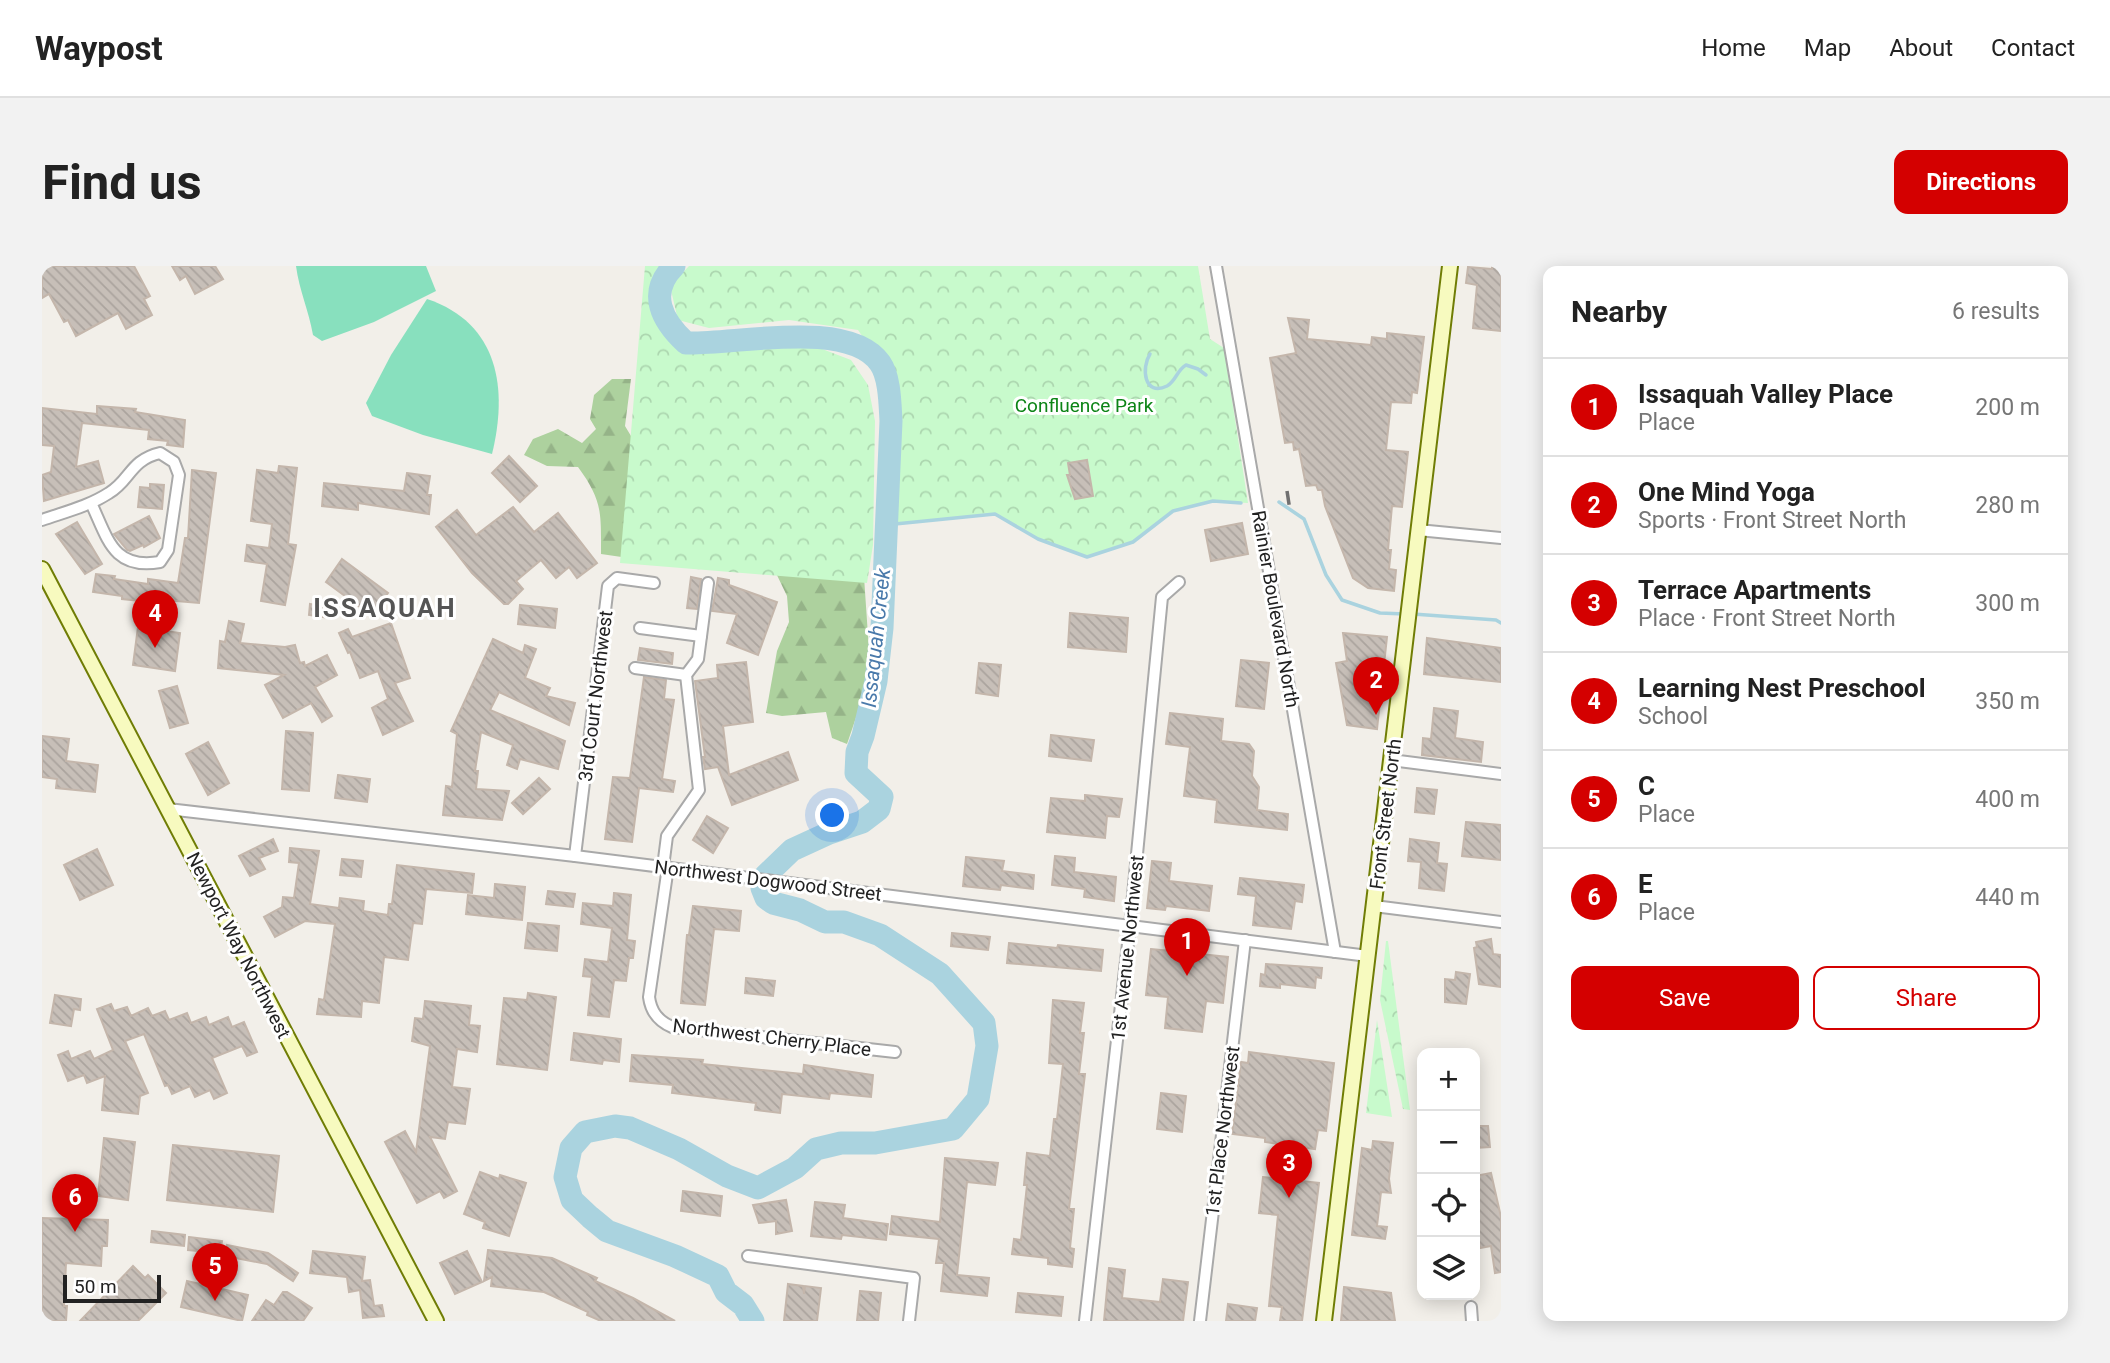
<!DOCTYPE html>
<meta charset="utf-8">
<style>
body{margin:0;font-family:Roboto,sans-serif;background:#f2f2f2;color:#222}
.controls{position:absolute;right:21px;bottom:21px;display:grid;overflow:hidden;border-radius:14px;box-shadow:0 4px 18px #0003}
.controls button{width:63px;height:63px;display:grid;place-items:center;padding:0;border:0;border-bottom:2px solid #e0e0e0;background:#fff;color:#222;font:35px sans-serif}
.scale{position:absolute;left:21px;bottom:18px;width:98px;box-sizing:border-box;padding-left:7px;border:4px solid #222;border-top:0;font-size:19px;line-height:24px;white-space:nowrap;color:#222;-webkit-text-stroke:5px #fff;paint-order:stroke}
.you{position:absolute;left:791px;top:550px;width:24px;height:24px;margin:-18px;border:5px solid #fff;border-radius:50%;background:#1a73e8;box-shadow:0 0 0 10px #1a73e833}
.badge{display:grid;place-items:center;width:46px;height:46px;border-radius:50%;background:#d40000;color:#fff;font-size:23px;font-weight:700}
.pin{position:absolute;translate:-50% -58px;filter:drop-shadow(0 2px 4px #0008)}
.pin::after{content:'';position:absolute;top:37px;width:24px;height:21px;background:inherit;clip-path:polygon(0 0,100% 0,50% 100%)}
.list{margin:0;padding:0;list-style:none}
h2{display:flex;justify-content:space-between;align-items:center;height:91px;margin:0;padding:0 28px;font-size:30px}
h2 small{font-size:23px;font-weight:400;color:#767676}
.list li{display:grid;grid-template-columns:46px 1fr auto;gap:21px;align-items:center;box-sizing:border-box;height:98px;padding:0 28px;border-top:2px solid #e0e0e0}
.list b{display:block;font-size:26px;white-space:nowrap}
.list p{margin:0;font-size:23px;white-space:nowrap;color:#767676}
.list em{font-size:23px;font-style:normal;color:#767676}
.actions{display:flex;gap:14px;padding:21px 28px}
.actions a{flex:1;padding:16px 0;border:2px solid #d40000;border-radius:14px;text-align:center;font-size:24px;color:#d40000}
.actions .main{background:#d40000;color:#fff}
.icon{flex:none;width:38px;height:38px;fill:none;stroke:currentColor;stroke-width:2;stroke-linecap:round;stroke-linejoin:round}
.map{position:relative;flex:none;width:1459px;height:1055px;overflow:hidden;border-radius:14px}
header{display:flex;align-items:center;gap:42px;box-sizing:border-box;height:98px;padding:0 35px;background:#fff;border-bottom:2px solid #e0e0e0}
header strong{font-size:33px}
nav{display:flex;gap:38px;margin-inline-start:auto;font-size:24px}
.intro{display:flex;align-items:center;justify-content:space-between;box-sizing:border-box;height:168px;padding:0 42px}
h1{margin:0;font-size:49px}
.button{padding:18px 32px;border-radius:14px;background:#d40000;color:#fff;font-size:24px;font-weight:700}
main{display:flex;gap:42px;padding:0 42px}
aside{flex:1;background:#fff;border-radius:14px;box-shadow:0 4px 18px #0003}
.map>svg:first-child{display:block}
.forest{fill:url(#forest-firs)}
.park{fill:url(#park-crowns)}
.pitch{fill:#88e0be}
.lines{fill:none;stroke-linecap:round;stroke-linejoin:round}
.stream{stroke:#aad3df;stroke-width:3.5}
.river{stroke:#aad3df;stroke-width:23}
.building{fill:url(#building-back-hatch);stroke:#c4b6ab;stroke-width:2}
.street-casing{stroke:#a9a9a9;stroke-width:14}
.secondary-casing{stroke:#707d05;stroke-width:18}
.street{stroke:#fff;stroke-width:10}
.secondary{stroke:#f7fabf;stroke-width:14}
.rail{stroke:#707070;stroke-width:3.5;stroke-dasharray:14 14;stroke-linecap:butt}
.labels{text-anchor:middle;stroke-width:6;stroke-linejoin:round;paint-order:stroke}
.park-label{font-size:19px;fill:#0c8416;stroke:#fff}
.street-label{font-size:19px;fill:#222;stroke:#fff}
.water-label{font-size:21px;font-style:italic;fill:#4a7aab;stroke:#fff}
.district-label{font-size:26px;font-weight:bold;letter-spacing:2px;fill:#555;stroke:#fff}
</style>
<header>
<strong>Waypost</strong>
<nav><a>Home</a><a>Map</a><a>About</a><a>Contact</a></nav>
</header>
<div class="intro"><h1>Find us</h1><a class="button">Directions</a></div>
<main>
<div class="map">
<svg width="1459" height="1055" viewBox="0 0 1459 1055">
<defs>
<pattern id="forest-firs" width="22" height="20" patternUnits="userSpaceOnUse" patternTransform="scale(1.75)"><rect width="22" height="20" fill="#add19e"/><path d="M5 1l3.5 6h-7zM16 11l3.5 6h-7z" fill="#95b388"/></pattern>
<pattern id="park-crowns" width="20" height="18" patternUnits="userSpaceOnUse" patternTransform="scale(1.75)"><rect width="20" height="18" fill="#c8facc"/><path d="M2 6a3 3 0 1 1 6 0M12 15a3 3 0 1 1 6 0" fill="none" stroke="#acd6af"/></pattern>
<pattern id="building-back-hatch" width="6" height="6" patternUnits="userSpaceOnUse" patternTransform="scale(1.75)"><rect width="6" height="6" fill="#c7bfb8"/><path d="M-1 5l2 2M0 0l6 6M5-1l2 2" fill="none" stroke="#aba49e"/></pattern>
</defs>
<rect width="100%" height="100%" fill="#f2efe9"/>
<path class="forest" d="M570,113H589L583,160L595,180L821,296L828,399L819,437L805,478L790,472L784,446L740,450L724,447L735,385L747,356L745,330L733,305L607,295L559,288C559,248 561,235 536,201L505,200L482,189L491,173L516,163L540,177L554,163L548,153L552,129Z"/>
<g class="park">
<path d="M603,0H618C612,8 613,17 613,27C612,61 622,68 648,86L725,79L775,81L809,94L826,119L833,155L831,279L825,317L578,297Z"/>
<path d="M647,0H1156L1168,73L1182,82L1206,237L1171,235L1131,245L1091,276L1045,291L996,273L953,248L843,259C845,216 858,134 838,96C832,85 823,75 816,64L747,54L667,62L636,54L628,20Z"/>
<path d="M1344,675H1346L1368,844L1361,843L1338,734Z"/>
<path d="M1335,754L1350,851L1324,847Z"/>
</g>
<g class="pitch">
<path d="M254,0H384L394,25L332,56L280,75L271,69C267,45 257,24 254,0Z"/>
<path d="M385,33C457,57 466,123 450,188L381,169L330,150L324,137L349,89Z"/>
</g>
<g class="lines">
<g class="stream">
<path d="M1108,88C1099,102 1102,131 1125,120C1134,115 1135,104 1144,99L1156,103L1164,109"/>
<path d="M1237,236L1262,253L1284,309L1300,334L1338,347L1363,348"/>
<path d="M843,259L953,248L996,273L1045,291L1091,276L1131,245L1171,235L1199,237"/>
<path d="M1371,348L1454,354L1459,357"/>
</g>
<path class="river" d="M632,0C605,27 620,55 644,77C692,79 806,52 838,97C848,111 848,139 849,155L840,362L834,415L821,470L815,486L814,507L840,531L837,543L820,556L787,567L750,584L723,610L720,622L724,632L731,637L758,644L783,656H802L838,669L898,708L942,757L945,780L936,833L911,863L833,877H799L774,883L753,902L716,922L685,910L637,883L588,862L573,860L543,866L529,882L523,911L530,934L548,951L565,965L633,990L676,1010L684,1026L701,1039L711,1055"/>
</g>
<g class="building">
<path d="M0,0H92L108,30L102,33L110,49L84,63L76,47L34,70L26,54L22,56L7,28L0,32Z"/>
<path d="M130,0H173L181,13L153,28L144,10L138,14Z"/>
<path d="M1450,0H1459V65L1431,62L1435,19L1424,17L1426,1L1450,3Z"/>
<path d="M1246,52L1267,54L1265,73L1329,79L1330,71L1345,73V67L1382,71L1375,127L1370,126L1369,137L1349,136L1344,184L1366,186L1360,241L1350,240L1346,284H1349L1347,303L1354,304L1352,325L1326,322L1311,312L1283,240L1280,224H1276L1274,219L1264,220L1257,183L1252,184L1251,176L1243,177L1228,92L1254,87Z"/>
<path d="M55,140L94,143L93,146L143,154L141,181L125,179L126,175L106,173L107,164L40,157L34,201L56,195L62,217L2,235L0,209L9,206L12,180L0,179V142L55,148Z"/>
<path d="M467,190L495,220L478,236L450,207Z"/>
<path d="M1045,194L1051,230L1033,233L1025,209H1028L1026,197Z"/>
<path d="M237,200L255,202L246,278L254,279L243,339L219,335L225,298L203,295L205,279L227,282L230,258L209,255L215,204L236,207Z"/>
<path d="M150,204L174,207L157,337L98,332V335L80,333V330L51,326L54,308L73,310L72,313L106,318V313L136,317L143,272H146Z"/>
<path d="M365,207L388,210L385,229H389L387,248L316,237V244L280,240L282,217L362,225Z"/>
<path d="M108,218L122,219L120,243L96,241L98,221L108,222Z"/>
<path d="M471,241L492,266L516,247L555,297L535,312L527,301L514,312L499,294L474,315L481,323L466,338H462L430,307L394,261L415,244L434,269Z"/>
<path d="M107,250L118,272L102,281L101,279L88,285L85,284L72,268Z"/>
<path d="M35,256L60,298L43,308L14,268Z"/>
<path d="M1200,257L1206,288L1169,295L1163,264Z"/>
<path d="M300,293L346,327L329,349L284,316Z"/>
<path d="M649,311L659,313L655,343L645,342Z"/>
<path d="M676,312L687,314V319L735,336L716,389L685,377L695,348L670,345Z"/>
<path d="M268,338L290,341L288,352L267,349Z"/>
<path d="M478,339L515,343L513,362L476,358Z"/>
<path d="M1028,347L1086,352L1084,386L1026,381Z"/>
<path d="M187,355L202,358L198,377L243,381L253,379L258,397L262,396L263,400L285,389L295,409L273,421L290,450L280,456L269,437L241,452L223,419L242,409L176,402L178,375L183,376Z"/>
<path d="M349,357L368,412L353,417L371,455L341,469L330,442L346,433L336,405L318,412L308,386L306,387L297,367L306,363L310,371Z"/>
<path d="M96,361L138,367L133,405L91,399Z"/>
<path d="M1301,367L1345,371L1335,463L1305,459L1294,397L1305,395Z"/>
<path d="M1385,372L1459,382V416L1382,408Z"/>
<path d="M451,373L481,387L483,379L494,383L483,412L508,422L504,430L533,437L527,459L457,426L448,444L523,475L516,503L478,493L475,503L465,499L471,479L439,466L433,505H436L434,523L467,525L460,554L401,549L404,520L410,521L415,468L409,465Z"/>
<path d="M598,382L631,387L630,398L596,394Z"/>
<path d="M1199,394L1227,397L1222,443L1194,440Z"/>
<path d="M704,396L711,456L681,460L687,509L746,486L756,514L690,539L676,501L663,503L661,491H663L653,415L676,412L675,399Z"/>
<path d="M937,397L959,399L956,430L934,427Z"/>
<path d="M602,411L624,414L622,433L632,434L620,513L633,515L631,526L597,522L590,576L563,573L571,511L588,512Z"/>
<path d="M135,420L146,457L128,462L117,425Z"/>
<path d="M1392,442L1416,445L1413,472L1441,476L1439,496L1380,489L1381,472L1389,473Z"/>
<path d="M1128,447L1181,453L1179,475L1207,478L1212,485L1210,510L1217,521L1215,544L1246,548L1245,564L1173,556L1175,534L1142,530L1148,481L1124,478Z"/>
<path d="M244,465L271,467L267,525L240,523Z"/>
<path d="M1009,469L1052,474L1049,495L1007,490Z"/>
<path d="M0,470L27,473L24,495L56,499L53,526L14,522L15,513L0,511Z"/>
<path d="M166,476L187,517L166,529L144,488Z"/>
<path d="M296,509L328,513L325,536L293,532Z"/>
<path d="M497,512L508,523L481,548L470,537Z"/>
<path d="M1375,522L1395,524L1392,548L1373,546Z"/>
<path d="M1043,529L1080,533L1077,551L1065,550L1063,572L1005,566L1009,532L1043,535Z"/>
<path d="M665,550L686,562L671,587L651,574Z"/>
<path d="M1424,556L1459,559V594L1420,590Z"/>
<path d="M231,573L236,585L217,592L223,603L208,610L197,590Z"/>
<path d="M1368,573L1397,577L1395,597L1405,598L1402,625L1377,622L1379,596L1366,595Z"/>
<path d="M248,582L277,585L268,638L297,642L298,632L322,635L321,645L346,649L347,638H350L355,599L432,608L430,627L384,623L380,658L371,657L366,694L342,691L337,737L320,735L319,751L275,748L277,733L282,734L293,658L263,655L233,671L222,651L240,641L241,631L252,632L257,597L247,596Z"/>
<path d="M55,583L71,619L38,634L22,599Z"/>
<path d="M1013,590L1033,592L1032,606L1074,611L1072,635L1042,631L1043,623L1010,619Z"/>
<path d="M924,591L962,595L960,605L992,609L991,623L959,619L958,624L921,620Z"/>
<path d="M300,593L321,595L319,611L298,609Z"/>
<path d="M1110,595L1129,597L1127,615L1170,620L1167,645L1124,640L1123,644L1105,642Z"/>
<path d="M1198,612L1262,619L1260,636L1253,635L1249,663L1211,659L1214,630L1196,628Z"/>
<path d="M453,618L483,621L480,654L424,648L426,629L452,632Z"/>
<path d="M506,625L533,628L531,641L504,638Z"/>
<path d="M572,627L589,629L585,674L593,675L591,692H587L584,715L572,714L567,751L546,749L550,711L541,710L543,693L566,696L570,662L539,658L541,637L571,640Z"/>
<path d="M651,640L699,645L697,665L672,663L663,739L639,737L645,669H647Z"/>
<path d="M486,657L517,660L515,685L483,682Z"/>
<path d="M910,667L948,671L946,684L909,680Z"/>
<path d="M1449,673L1451,688L1459,689V721L1437,718L1432,682L1435,681L1434,676Z"/>
<path d="M967,677L1015,682L1016,679L1061,684L1059,705L965,697Z"/>
<path d="M1109,683L1186,691L1181,737L1164,735L1160,766L1123,762L1126,731L1104,729Z"/>
<path d="M1224,698L1280,702L1279,712L1274,711L1273,722L1238,718V722L1218,720L1219,708L1223,709Z"/>
<path d="M1414,706L1428,708L1424,738L1403,736V713L1413,714Z"/>
<path d="M704,712L733,715L731,730L703,727Z"/>
<path d="M486,727L514,731L505,804L455,798L462,732L485,734Z"/>
<path d="M13,729L39,733L38,744L32,743L29,760L8,757Z"/>
<path d="M1011,734L1042,737L1038,767H1042L1037,808H1043L1027,943H1032L1028,982L1032,983L1030,1001L1006,998V992L970,988L972,973L979,974L985,919H982L985,887L1008,890L1012,853H1015L1021,798L1007,797Z"/>
<path d="M383,735L429,740L427,759L438,760L435,786L415,783L410,821L428,823L423,858L406,856L403,873L388,871L415,925L402,932L398,925L375,937L343,876L363,865L374,886L388,780L370,775L373,752L381,753Z"/>
<path d="M69,738L72,745L85,741L89,750L106,742L110,750L123,745L127,754L145,747L149,757L164,751L167,759L186,751L190,761L202,756L215,786L205,790L200,780L170,792L185,827L172,833L168,824L153,831L148,820L130,828L126,819L123,820L102,768L83,775L106,827L98,830L96,848L60,844L63,810L45,817L42,809L26,815L16,789L26,785L29,793L48,785L52,793L71,784L55,743Z"/>
<path d="M532,767L579,773L577,796L561,794L560,798L529,794Z"/>
<path d="M1207,786L1292,797L1284,865L1276,864L1273,883L1223,876V872L1190,868L1199,796L1206,797Z"/>
<path d="M590,789L661,794L660,798L761,808L762,799L831,809L829,831L788,827L787,833L740,828L738,847L713,844L714,837L630,827L631,819L588,815Z"/>
<path d="M1119,827L1144,830L1140,866L1115,863Z"/>
<path d="M1433,860H1446L1448,881L1433,882Z"/>
<path d="M62,872L93,876L86,934L56,930Z"/>
<path d="M1331,875L1351,877L1347,913L1349,927L1339,926L1335,960L1345,961L1343,973L1310,969L1320,882L1330,884Z"/>
<path d="M131,879L237,890L231,946L125,934Z"/>
<path d="M903,892L956,897L953,919L925,916L915,1009L947,1012L945,1030L899,1025L902,997H894L897,973L848,968L850,950L898,956Z"/>
<path d="M438,906L457,913L458,909L484,917L467,970L441,962L443,956L422,948Z"/>
<path d="M1449,907L1459,951V1006L1453,1007L1449,980L1438,982L1433,956H1437L1433,934V910Z"/>
<path d="M1221,911L1277,917L1260,1055H1238L1240,1041L1227,1040L1236,949L1217,947Z"/>
<path d="M641,925L680,930L678,950L639,945Z"/>
<path d="M744,934L750,965L734,968V955L717,957L711,939Z"/>
<path d="M773,936L803,939L801,952L846,958L844,974L800,969L799,973L769,970Z"/>
<path d="M0,952L66,954L65,980H60L59,1000L24,997L22,1040H25L24,1055H0Z"/>
<path d="M110,965L143,969L142,980L109,976Z"/>
<path d="M147,971L180,975L178,987L146,984Z"/>
<path d="M185,979L226,987L256,1007L251,1015L225,998L183,990Z"/>
<path d="M446,984L510,992L555,1012L553,1015L591,1032L633,1055H559L545,1049L546,1046L502,1026L449,1020L450,1011L442,1015Z"/>
<path d="M271,985L323,991L320,1015L328,1014L332,1040L340,1039L342,1050L321,1052L318,1024L307,1026L305,1011L268,1007Z"/>
<path d="M425,985L440,1016L413,1028L398,997Z"/>
<path d="M91,1000L103,1012L106,1009L124,1027L96,1055H38Z"/>
<path d="M1067,1002L1083,1004L1080,1032L1118,1036L1121,1013L1146,1016L1141,1055H1062Z"/>
<path d="M145,1015L206,1029L200,1055L139,1041Z"/>
<path d="M746,1018L761,1020L762,1028L763,1020L779,1022L775,1055H742Z"/>
<path d="M1302,1021L1349,1027L1353,1055H1299Z"/>
<path d="M818,1025L839,1027L836,1055H815Z"/>
<path d="M241,1026H245L270,1042L261,1055H210L224,1034L232,1039Z"/>
<path d="M976,1027L1021,1031L1019,1050L974,1046Z"/>
<path d="M1186,1038L1215,1042L1213,1055H1184Z"/>
</g>
<g class="lines">
<g class="street-casing">
<g id="street">
<path d="M1174,0L1293,686"/>
<path d="M0,254C23,246 47,240 67,227C88,215 88,194 118,187L132,196L137,209L126,284L118,296C71,304 66,273 49,237"/>
<path d="M1376,264L1459,272"/>
<path d="M598,362L659,370"/>
<path d="M593,402L644,409"/>
<path d="M1349,494L1459,508"/>
<path d="M126,543L533,590L1326,690"/>
<path d="M533,590L566,320L575,312L612,317"/>
<path d="M621,601L625,570L657,524L644,409L656,393L666,317"/>
<path d="M626,601L607,731C609,746 616,755 630,761L853,786"/>
<path d="M1332,640L1459,656"/>
<path d="M706,990L872,1012L867,1055"/>
<path d="M1429,1041L1430,1055"/>
<path d="M1043,1055L1088,660L1120,331L1137,316"/>
<path d="M1158,1055L1203,674"/>
</g>
</g>
<g class="secondary-casing">
<g id="secondary">
<path d="M0,303L394,1055"/>
<path d="M1282,1055L1408,0"/>
</g>
</g>
<use href="#street" class="street"/>
<use href="#secondary" class="secondary"/>
<path class="rail" d="M1245,225L1249,251"/>
</g>
<g class="labels">
<g class="park-label">
<text x="1042" y="146">Confluence Park</text>
</g>
<g class="street-label">
<text transform="translate(1234 343) rotate(80)" y="7">Rainier Boulevard North</text>
<text transform="translate(553 430) rotate(-83)" y="7">3rd Court Northwest</text>
<text transform="translate(1343 548) rotate(-83)" y="7">Front Street North</text>
<text transform="translate(726 614) rotate(7)" y="7">Northwest Dogwood Street</text>
<text transform="translate(197 679) rotate(63)" y="7">Newport Way Northwest</text>
<text transform="translate(1085 682) rotate(-84)" y="7">1st Avenue Northwest</text>
<text transform="translate(730 771) rotate(7)" y="7">Northwest Cherry Place</text>
<text transform="translate(1180 865) rotate(-83)" y="7">1st Place Northwest</text>
</g>
<g class="water-label">
<text transform="translate(834 372) rotate(-84)" y="7">Issaquah Creek</text>
</g>
<g class="district-label">
<text x="343" y="351">ISSAQUAH</text>
</g>
</g>
</svg>
<div class="controls">
<button>+</button>
<button>−</button>
<button><svg class="icon" aria-label="locate" viewBox="0 0 24 24"><circle cx="12" cy="12" r="6"/><path d="M12 2v4M12 18v4M2 12h4M18 12h4"/></svg></button>
<button><svg class="icon" aria-label="layers" viewBox="0 0 24 24"><path d="M12 4l9 5-9 5-9-5zM3 14l9 5 9-5"/></svg></button>
</div>
<div class="scale">50 m</div>
<div class="you"></div>
<div class="pin badge" style="left:1145px;top:710px">1</div>
<div class="pin badge" style="left:1334px;top:449px">2</div>
<div class="pin badge" style="left:1247px;top:932px">3</div>
<div class="pin badge" style="left:113px;top:382px">4</div>
<div class="pin badge" style="left:173px;top:1035px">5</div>
<div class="pin badge" style="left:33px;top:966px">6</div>
</div>
<aside>
<h2>Nearby<small>6 results</small></h2>
<ul class="list">
<li><span class="badge">1</span><div><b>Issaquah Valley Place</b><p>Place</p></div><em>200 m</em></li>
<li><span class="badge">2</span><div><b>One Mind Yoga</b><p>Sports · Front Street North</p></div><em>280 m</em></li>
<li><span class="badge">3</span><div><b>Terrace Apartments</b><p>Place · Front Street North</p></div><em>300 m</em></li>
<li><span class="badge">4</span><div><b>Learning Nest Preschool</b><p>School</p></div><em>350 m</em></li>
<li><span class="badge">5</span><div><b>C</b><p>Place</p></div><em>400 m</em></li>
<li><span class="badge">6</span><div><b>E</b><p>Place</p></div><em>440 m</em></li>
</ul>
<div class="actions"><a class="main">Save</a><a>Share</a></div>
</aside>
</main>
